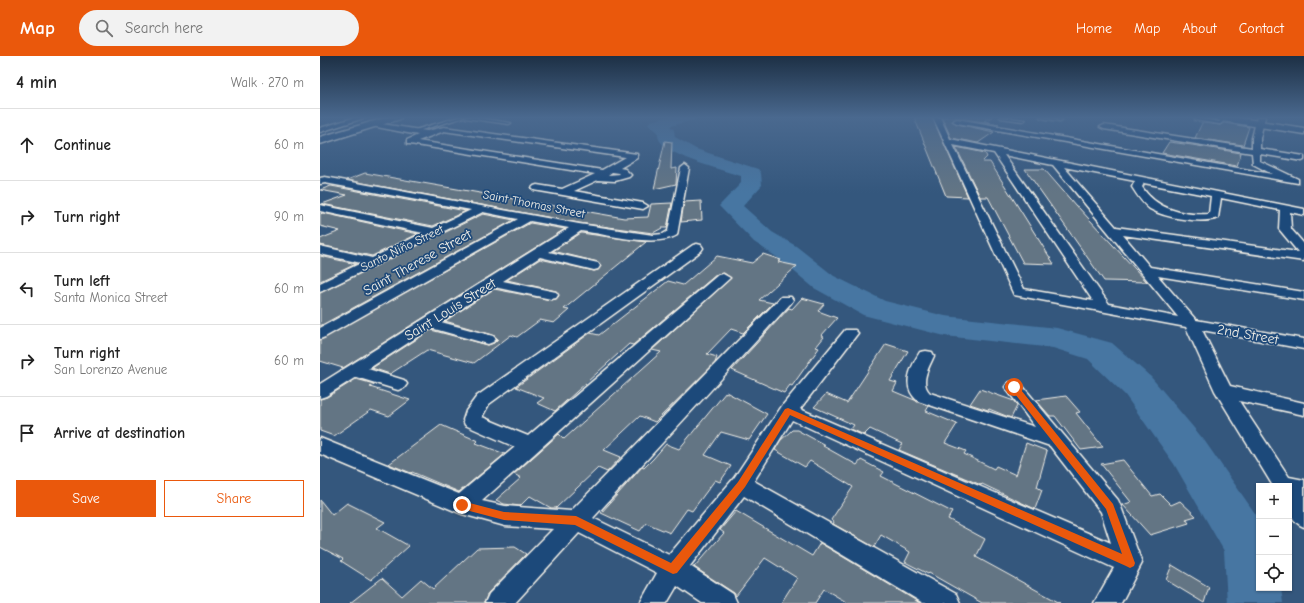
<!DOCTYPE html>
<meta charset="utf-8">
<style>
body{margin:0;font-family:"Comic Neue",sans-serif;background:#f2f2f2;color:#222}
.controls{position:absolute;right:12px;bottom:12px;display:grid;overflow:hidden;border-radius:0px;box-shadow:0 1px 3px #0004}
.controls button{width:36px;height:36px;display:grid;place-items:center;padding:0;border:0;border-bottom:1px solid #e0e0e0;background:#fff;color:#222;font:20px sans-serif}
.stop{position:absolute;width:12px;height:12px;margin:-9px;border:3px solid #ea580c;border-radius:50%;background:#fff}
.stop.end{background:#ea580c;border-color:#fff;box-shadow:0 1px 4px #0008}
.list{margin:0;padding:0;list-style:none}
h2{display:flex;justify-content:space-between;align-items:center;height:52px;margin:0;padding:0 16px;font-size:17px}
h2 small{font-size:13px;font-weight:400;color:#767676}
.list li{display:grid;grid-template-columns:26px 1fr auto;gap:12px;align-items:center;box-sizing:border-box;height:72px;padding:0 16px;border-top:1px solid #e0e0e0}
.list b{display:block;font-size:15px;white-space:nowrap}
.list p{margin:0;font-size:13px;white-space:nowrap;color:#767676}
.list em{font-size:13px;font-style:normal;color:#767676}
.actions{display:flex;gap:8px;padding:12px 16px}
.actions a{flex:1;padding:9px 0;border:1px solid #ea580c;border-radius:0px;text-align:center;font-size:14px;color:#ea580c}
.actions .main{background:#ea580c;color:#fff}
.icon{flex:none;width:22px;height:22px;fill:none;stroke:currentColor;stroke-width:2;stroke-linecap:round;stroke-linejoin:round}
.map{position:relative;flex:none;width:984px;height:547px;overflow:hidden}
header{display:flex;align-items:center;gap:24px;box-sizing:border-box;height:56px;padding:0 20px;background:#ea580c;color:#fff}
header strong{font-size:19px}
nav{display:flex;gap:22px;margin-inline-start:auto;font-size:14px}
.search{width:280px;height:36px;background:#f2f2f2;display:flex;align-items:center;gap:10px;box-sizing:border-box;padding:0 14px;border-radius:22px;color:#767676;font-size:15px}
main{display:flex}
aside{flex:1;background:#fff}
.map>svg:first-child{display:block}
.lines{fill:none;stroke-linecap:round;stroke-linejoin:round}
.river{fill:#4676a2;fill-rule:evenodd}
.building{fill:#647484;stroke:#f4f1e8}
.lane-casing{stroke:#f4f1e8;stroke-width:3}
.street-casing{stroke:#f4f1e8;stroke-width:3}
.secondary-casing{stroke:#f4f1e8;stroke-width:3}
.lane{fill:#1f4a7a;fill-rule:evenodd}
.street{fill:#1f4a7a;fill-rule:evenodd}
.secondary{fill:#1f4a7a;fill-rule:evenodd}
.route{fill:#ea580c}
.labels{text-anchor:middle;stroke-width:3.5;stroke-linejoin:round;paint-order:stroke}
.far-street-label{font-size:12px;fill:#f4f1e8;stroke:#1f4a7a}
.street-label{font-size:14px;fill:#f4f1e8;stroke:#1f4a7a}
</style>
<header>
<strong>Map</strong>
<div class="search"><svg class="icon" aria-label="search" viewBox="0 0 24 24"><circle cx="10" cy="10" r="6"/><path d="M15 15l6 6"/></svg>Search here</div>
<nav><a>Home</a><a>Map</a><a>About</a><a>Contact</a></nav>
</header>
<main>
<aside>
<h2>4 min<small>Walk · 270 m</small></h2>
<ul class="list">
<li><svg class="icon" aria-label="ahead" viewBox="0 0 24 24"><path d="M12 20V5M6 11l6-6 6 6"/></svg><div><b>Continue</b></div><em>60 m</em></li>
<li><svg class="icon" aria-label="right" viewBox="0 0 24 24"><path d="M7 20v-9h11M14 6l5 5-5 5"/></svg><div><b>Turn right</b></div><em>90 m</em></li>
<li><svg class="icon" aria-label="left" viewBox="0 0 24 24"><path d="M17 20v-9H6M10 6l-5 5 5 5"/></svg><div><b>Turn left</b><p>Santa Monica Street</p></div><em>60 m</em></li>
<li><svg class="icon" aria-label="right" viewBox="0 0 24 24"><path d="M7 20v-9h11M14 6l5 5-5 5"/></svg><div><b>Turn right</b><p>San Lorenzo Avenue</p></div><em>60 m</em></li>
<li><svg class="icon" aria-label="arrive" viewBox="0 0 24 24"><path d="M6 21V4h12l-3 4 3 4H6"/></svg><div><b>Arrive at destination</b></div></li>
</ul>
<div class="actions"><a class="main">Save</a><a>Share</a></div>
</aside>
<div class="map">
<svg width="984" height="547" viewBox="0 0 984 547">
<rect width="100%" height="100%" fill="#34577d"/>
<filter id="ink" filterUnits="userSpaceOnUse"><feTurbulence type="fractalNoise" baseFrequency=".025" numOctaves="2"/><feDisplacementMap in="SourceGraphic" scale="8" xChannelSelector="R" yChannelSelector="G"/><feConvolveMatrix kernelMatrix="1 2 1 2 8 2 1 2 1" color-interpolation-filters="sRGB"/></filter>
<g filter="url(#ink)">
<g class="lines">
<path class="river" d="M348,61H377L374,64L350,70L354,74L355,81L376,93L438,113L441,117L442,129L423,150L452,176L476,190L514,220L565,245L625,260L737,272L792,287L831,321L884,384L939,463V532H961L963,547H907L904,495L854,408L805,339L768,303L733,292L625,280L613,277L543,259L494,232L458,202L434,186L399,150L421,127V120C400,113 352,102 340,85C338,82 338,79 338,76L328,68L330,65Z"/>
</g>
<g class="building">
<path d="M594,61H612L648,141L626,140Z"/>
<path d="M622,61H672L664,65L679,68L637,62L632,64L637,68L674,76L658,87L631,82Z"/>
<path d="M882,67L900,69L904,67L929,71L923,89L875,82Z"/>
<path d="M345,85L352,86L351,113L357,112L356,128L334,133Z"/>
<path d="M849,86L872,89L921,97L917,110L842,97Z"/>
<path d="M636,91L665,97L667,101L662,106H670L734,208L703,207L668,141H660Z"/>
<path d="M705,113H724L756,150L758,151L827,226L784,225Z"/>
<path d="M45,117L304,162L328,161L331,148L352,147L347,172H342L333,177L259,167L27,124Z"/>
<path d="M11,130L146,155L113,170L2,148L27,139L0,134Z"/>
<path d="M381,145L382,164L361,166L364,146Z"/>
<path d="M3,157L98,178L52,200L0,189V183L20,175L0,170V158Z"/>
<path d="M163,158L194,164L0,270V237Z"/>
<path d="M210,167L245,173L23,312L0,305V284Z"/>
<path d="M261,177L326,186L244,253L249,254L234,267L220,264L197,281L191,279L154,307L107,294L70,318L52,312L111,274L168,289L174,287L178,283L173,279L125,265L174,233L231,244L236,243L239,240L236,235L187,224L220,203L274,215L278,214L281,209L278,206L233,195Z"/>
<path d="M443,198L461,204L458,206L477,210L439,244L453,247L423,277L411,273L387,298L397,301L395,307L335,366L320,360L284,394L301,401L287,416L278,412L236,452H231L210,440L200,450L184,448L176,444L201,422L194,418L239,378L244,383L341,296L332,294L411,222L404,217L397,218L313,289L309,288L235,355L217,347L224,342L196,331L270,277L279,279L348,225L363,229L397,200L432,207Z"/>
<path d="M0,200L36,208L0,225Z"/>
<path d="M482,242L504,248L498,255L517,262L501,280L504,281L496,291L499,292L472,330L470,329L464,337L412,314L469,252L472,253Z"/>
<path d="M566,288L588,295L570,325L577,327L573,335L609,350L606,355L637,368L625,387L646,395L644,398L674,413L676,410L696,419L706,387L727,395L717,431L722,434L715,453L662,428L661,429L579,394L582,388L550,373L544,379L531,373L534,369L494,351L506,338L527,347Z"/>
<path d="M36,323L54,328L50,331L90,344L69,360L51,354L14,380L0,375V343L7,341Z"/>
<path d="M660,333L694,345L697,350L691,362L669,353L668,354L650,348Z"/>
<path d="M406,336L447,358L429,384L401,376L385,399L411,410L400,426L395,424L372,455L367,453L350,477L326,467L320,475L281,457L322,411L324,412L333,403L346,388L359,393Z"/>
<path d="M746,340L760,356L756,357L783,391L761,394L735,360H730L716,344Z"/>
<path d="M121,369L158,385L156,387L185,398L139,436L92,416L91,417L69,408Z"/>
<path d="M472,374H477L505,389L503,390L537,409L541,404L564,416L561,420L632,456L628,463L665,483L656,501L740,547H662L609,517L608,518L585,506L590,496L561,479L554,491L513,468L514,466L511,464L533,431L490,405L485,411L455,394L460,385Z"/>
<path d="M803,404L832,440L840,438L851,449L860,445L876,460L866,463L869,467L830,479L803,449L811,446L781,408Z"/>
<path d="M0,444L12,459L27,447L65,466L57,472L89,490L51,524L21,505L23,503L0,491Z"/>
<path d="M416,455L492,500L500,487L600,547H528L504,533L495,547H461L477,522L445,502L416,540L414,537L374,511L404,477L400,474Z"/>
<path d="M195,491L206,498L168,537L164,547H30L62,522L82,540L101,523L113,533L157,492Z"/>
<path d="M852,509L889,531L884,547L846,524Z"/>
</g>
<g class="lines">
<g class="lane-casing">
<g id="lane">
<path d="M139,61H144L91,77L88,76Z"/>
<path d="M145,61H151L191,67L189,68L146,62Z"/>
<path d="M680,61L705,64L703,65L681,62Z"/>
<path d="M720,61L742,64L740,65L721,62Z"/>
<path d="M876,61H878V62L899,66L904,61L907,62L900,68L875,64Z"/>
</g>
</g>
<g class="street-casing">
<g id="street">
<path d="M36,61H47L0,76V72Z"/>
<path d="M613,61H620L630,83L984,153V159L970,156L971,173L984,188V205L803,179L830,211L984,236V244L838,220L876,264L984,283V293L882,274L910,330L984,347V359L919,345L969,421L984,424V471C966,464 969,446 969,430H953L895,335L866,271L694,239ZM633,89L674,97L773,245L704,233ZM684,99L733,109L858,261L789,248ZM744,111L815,125L812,131C817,139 822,147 830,153C845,162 881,168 898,162L901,142L960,154L959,173L978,196L796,171ZM824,127L891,140L889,158C863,160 836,153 822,131Z"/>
<path d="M937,61H945L940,82V93L984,100V104L982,105L940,98V105L978,123V127L637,67L633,65L637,63L952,118L933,108L932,97L784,73L780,71L784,69L932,92V82Z"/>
<path d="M49,66L107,75L124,71L317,98V102L300,112L305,113L311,119L309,121L295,125L278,124L254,135L323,147L328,150L323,153L214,134L212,132L214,130L217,129L242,133L275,118L90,88H87V84L98,79L52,70H49ZM124,75L305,101L282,114L98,85ZM292,116L299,117L300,118L288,119Z"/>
<path d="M365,109L369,112L357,179C336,192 286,178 261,175L229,196L278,207L280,210L278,213L274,214L220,201L183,225L236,236L238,239L236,242L231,243L174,231L121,266L173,280L176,283L173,286L168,288L111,272L48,313L84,324L87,328L84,332L78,334L36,321L6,340L0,342V328L249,172L210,165L5,281L0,283V272L198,163L163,156L0,236V227L41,207L0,198V190L52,202L103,177L0,155V149L113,172L151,154L5,127L0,128V122L5,121L259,168L333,179L343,178L348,175L361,112Z"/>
<path d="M377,188L381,189L383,192L381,195L169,348L162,361L208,380L398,219L403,218L410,222L162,445L185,450L251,455L461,241H471L473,244L471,247L273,462L349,499L414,422L462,350L525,274H535L538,277L480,353L791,487L781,456L730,390L598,345C581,331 590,312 600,296L606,295L612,296L614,300C609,311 599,327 610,337L715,371L685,331L688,327L694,325L700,327L798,444L801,451L822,507L801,547H774L794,512L472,364L434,425L636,538L640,547H603L424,440L370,510L413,538L417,547H382L357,530L347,547H320L337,517L259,477L195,547H165L169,538L233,473L185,470L142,458L0,398V382L139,438L195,391L145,369L143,364L146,355L157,340L373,189Z"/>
</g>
</g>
<g class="secondary-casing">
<g id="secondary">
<path d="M68,61H82L80,63L0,88V81Z"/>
<path d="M892,61H914L984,72V78L897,64Z"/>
</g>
</g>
<use href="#lane" class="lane"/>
<use href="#street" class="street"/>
<use href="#secondary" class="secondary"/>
</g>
</g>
<linearGradient id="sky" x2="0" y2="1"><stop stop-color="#1d3045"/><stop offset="0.45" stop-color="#4a698f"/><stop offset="1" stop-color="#4a698f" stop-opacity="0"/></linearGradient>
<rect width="984" height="137" fill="url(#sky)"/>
<path class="route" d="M694,328L697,329L793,448L815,507L814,510L810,512L806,510L470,359L425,431L357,517L353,518L255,469L184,464L142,453L137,449L142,445L184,456L256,460L351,507L418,426L465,353L468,352L802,498L786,453L691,333L690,331Z"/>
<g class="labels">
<g class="far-street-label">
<text transform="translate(214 148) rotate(11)" y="4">Saint Thomas Street</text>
<text transform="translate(82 192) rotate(-26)" y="4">Santo Niño Street</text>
</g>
<g class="street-label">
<text transform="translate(97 206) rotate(-29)" y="5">Saint Therese Street</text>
<text transform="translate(130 253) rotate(-32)" y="5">Saint Louis Street</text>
<text transform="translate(928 278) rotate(10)" y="5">2nd Street</text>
</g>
</g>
</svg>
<div class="controls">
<button>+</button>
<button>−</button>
<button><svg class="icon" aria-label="locate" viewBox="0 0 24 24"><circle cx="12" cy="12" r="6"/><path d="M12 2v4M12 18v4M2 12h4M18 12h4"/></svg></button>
</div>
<div class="stop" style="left:694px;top:331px"></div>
<div class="stop end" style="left:142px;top:449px"></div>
</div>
</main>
